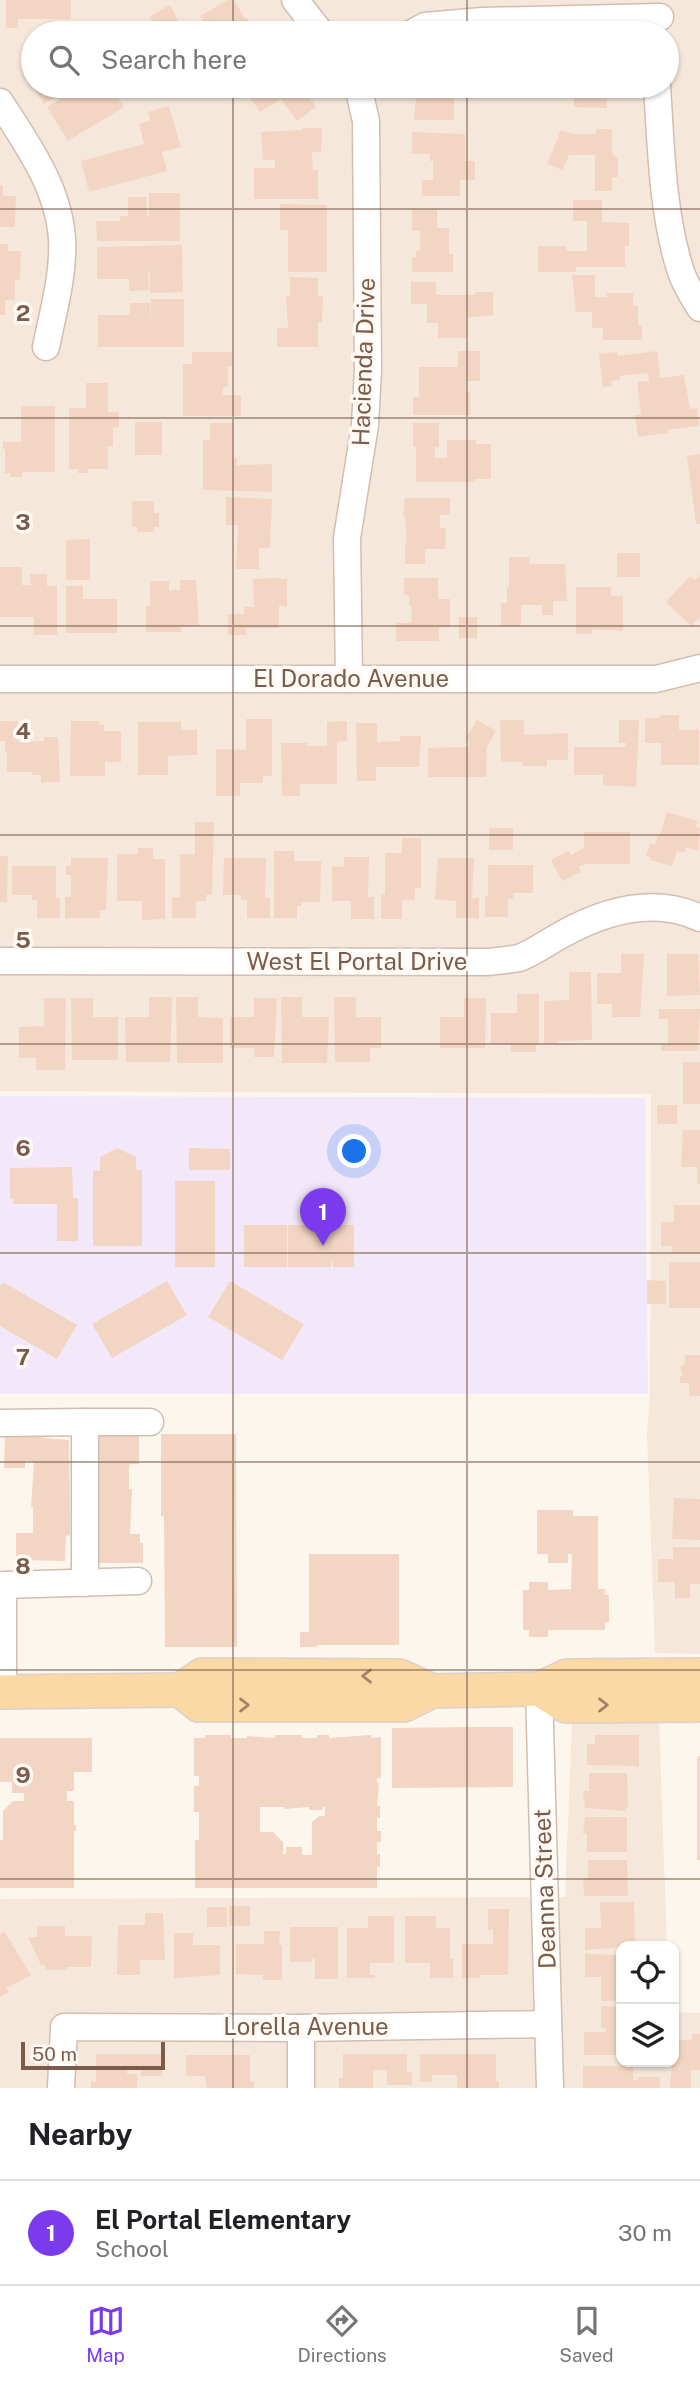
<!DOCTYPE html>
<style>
body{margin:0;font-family:"Public Sans",sans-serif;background:#f2f2f2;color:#202124}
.controls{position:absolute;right:21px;bottom:21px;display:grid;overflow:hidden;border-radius:14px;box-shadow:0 2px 5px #0004}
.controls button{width:63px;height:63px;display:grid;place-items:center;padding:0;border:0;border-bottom:2px solid #e0e0e0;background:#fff;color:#202124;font:35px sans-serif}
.scale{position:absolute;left:21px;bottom:18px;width:144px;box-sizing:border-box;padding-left:7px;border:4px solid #7a5c4d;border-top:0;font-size:19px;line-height:24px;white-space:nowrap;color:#7a5c4d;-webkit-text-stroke:5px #fffaf3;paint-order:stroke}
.you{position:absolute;left:355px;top:1152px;width:24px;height:24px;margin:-18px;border:5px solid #fff;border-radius:50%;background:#1a73e8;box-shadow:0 0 0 10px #1a73e833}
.badge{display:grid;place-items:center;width:46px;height:46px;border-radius:50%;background:#7c3aed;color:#fff;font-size:23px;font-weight:700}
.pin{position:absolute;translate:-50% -58px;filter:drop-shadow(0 2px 4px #0008)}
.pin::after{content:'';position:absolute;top:37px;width:24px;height:21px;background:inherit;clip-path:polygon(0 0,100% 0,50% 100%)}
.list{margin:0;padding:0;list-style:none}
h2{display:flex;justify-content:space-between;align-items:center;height:91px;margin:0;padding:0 28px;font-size:30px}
h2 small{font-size:23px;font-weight:400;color:#757577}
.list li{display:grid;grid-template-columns:46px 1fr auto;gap:21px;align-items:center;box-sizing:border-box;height:105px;padding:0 28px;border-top:2px solid #e0e0e0}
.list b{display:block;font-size:26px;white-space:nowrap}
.list p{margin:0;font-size:23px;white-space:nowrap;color:#757577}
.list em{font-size:23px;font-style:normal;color:#757577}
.icon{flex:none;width:38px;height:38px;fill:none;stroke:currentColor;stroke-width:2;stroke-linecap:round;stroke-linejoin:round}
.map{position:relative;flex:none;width:700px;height:2088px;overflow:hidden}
.search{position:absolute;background:#fff;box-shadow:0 2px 5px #0004;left:21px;right:21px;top:21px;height:77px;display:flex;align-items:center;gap:18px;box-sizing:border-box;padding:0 24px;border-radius:38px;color:#757577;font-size:26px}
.sheet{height:196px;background:#fff}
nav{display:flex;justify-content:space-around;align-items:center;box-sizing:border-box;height:98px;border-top:2px solid #e0e0e0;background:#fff;font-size:19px;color:#757577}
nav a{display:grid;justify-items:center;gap:4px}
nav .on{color:#7c3aed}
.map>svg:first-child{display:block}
.residential{fill:#f5e8da;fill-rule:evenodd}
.education{fill:#f3e8fa}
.building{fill:#f3d5c3;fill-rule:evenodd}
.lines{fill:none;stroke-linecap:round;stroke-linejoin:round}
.minor-casing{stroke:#d1beb0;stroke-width:29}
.major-casing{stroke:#dad1cd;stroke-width:36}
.minor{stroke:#fff;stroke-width:26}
.major{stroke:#fbd9a5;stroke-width:33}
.oneway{stroke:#a18267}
.grid{fill:none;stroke:#7a5c4d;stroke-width:2;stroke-opacity:0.55}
.labels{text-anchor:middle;stroke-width:7;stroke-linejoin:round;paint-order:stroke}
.street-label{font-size:24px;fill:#7a5c4d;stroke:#fffaf3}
.grid-label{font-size:23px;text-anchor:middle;font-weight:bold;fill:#7a5c4d;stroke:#fffaf3;stroke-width:7;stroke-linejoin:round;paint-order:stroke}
</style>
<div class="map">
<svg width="700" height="2088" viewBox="0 0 700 2088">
<rect width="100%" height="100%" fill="#fdf6ec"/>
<g class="residential">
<path d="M0,0H700V1654L655,1653L647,1434L650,1395L651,1094L0,1091ZM33,33H667V86H33Z"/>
<path d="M659,1718L667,1946H621V2062H674V2012L700,2013V2088H0V1899L565,1897L572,1723Z"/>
</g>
<path class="education" d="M0,1096L645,1098L648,1394H0Z"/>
<g class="building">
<path d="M6,0H71V19H18V28H6Z"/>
<path d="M228,0H234L245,19L247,18L250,22L254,20L261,33H210L200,16Z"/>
<path d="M170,5L185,33H159L150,16Z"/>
<path d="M101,22L107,33H83Z"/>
<path d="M33,86H74L44,104Z"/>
<path d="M82,86H110L124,107L68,141L47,107Z"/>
<path d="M242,86H294L298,91L302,88L316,107L297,121L281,99L260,112Z"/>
<path d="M417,86H454V120H414Z"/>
<path d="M574,86H607V108L574,107Z"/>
<path d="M169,106L181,147L162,152L167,171L89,192L81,161L144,144L139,124L150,121L148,112Z"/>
<path d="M302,128H321L322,131L321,152H312L313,170H318V199H254V168H275V160H263L261,132L302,130Z"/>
<path d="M596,129H612V151L614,157H618V177H612V191H595V155H569L562,170L547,164L561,130L573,134H596Z"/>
<path d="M412,132L465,134V161H475V180H460V196H422V180H433V161H430V154H412Z"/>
<path d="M0,185H3V196H16L15,227H0Z"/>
<path d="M149,193H180V241H97L96,221H120V216H128V197H146L147,216H149Z"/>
<path d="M573,200H602V222L629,223V246H625V267H576V272H538V246H566V251H587V221H573Z"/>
<path d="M280,204L327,205V272H288V230H280Z"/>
<path d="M412,209L437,210V228H449V254H453V272H412V257H416V251H420V231H412Z"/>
<path d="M0,244H8V251H21L20,280H15V300H5V315H0Z"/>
<path d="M182,245L183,292L150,293V271H148L149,290L129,291V279H97V247Z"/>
<path d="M572,275H595V297H607V293H633V306H638V325H642V340H603V328H592V312H576Z"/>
<path d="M290,277L318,278V296H323L322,322H318V347H277V328H288L286,296H290Z"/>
<path d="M411,282H436V295H475V292H493V315L467,318V338H438V323H427V304H411Z"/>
<path d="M151,299H184V347H98V315H130V303H150L151,322Z"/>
<path d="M458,351H480V381H466V392H470V415H413V397H419V367H458Z"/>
<path d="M657,351L660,378L684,375L690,409L697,408L699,426L667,430L668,433L638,437L635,415H641L637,382L649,381L648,373L620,376V380L611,381L612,386L603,387L599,354L617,352L618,356Z"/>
<path d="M192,352H232V366H228V387H223V395H241V416H183V364H192Z"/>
<path d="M86,383H108V412H119V427L113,428V446H108V469H88V473H78V469H69V408H86Z"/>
<path d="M21,406H55V472H22V477H10V473H5V449H3V442H21Z"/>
<rect x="135" y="422" width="27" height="33"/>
<path d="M210,423H233V458H237V465L272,464V492L203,490V440H210Z"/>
<path d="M413,423H439V447H435V458H447V440H476V444H491V479H475V482H416V447H413Z"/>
<path d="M700,454V524H696L687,456Z"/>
<path d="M226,497L272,499L270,548H259V569H236L238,525H226Z"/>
<path d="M405,498H450V515H440V528H445L446,533L445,549H425V564H405V543H407L405,516H403Z"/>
<path d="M132,501H154V513H159V527H154V532H137V527H132Z"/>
<path d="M90,539V580H66V540Z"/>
<rect x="617" y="553" width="23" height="24"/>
<path d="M509,557H529V564H565L567,601H553V615H542V605H521V626H501V603H507V587H509Z"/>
<path d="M0,567H22V585H31L30,574H47V586H57V635H34V617H0Z"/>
<path d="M700,575V617L691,626L666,602L690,576L695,580Z"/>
<path d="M274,578L287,579V606H279V628H246V635H228V614H244V607H254L253,579Z"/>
<path d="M404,578H438V599H450V626L439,628V641H396V623H411L412,606H409V595H404Z"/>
<path d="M180,580H196L199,626H181V632H146V606H150V581H169V590H180Z"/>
<path d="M66,586H83V599H117V633H66Z"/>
<path d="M576,587H611V596H623V631L592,629V634H576Z"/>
<rect x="459" y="617" width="18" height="21"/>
<path d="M660,715H679V730H699V765H661V743H645V718H660Z"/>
<path d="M246,719H272V776H263V783H240V796H216V749L246,750Z"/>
<path d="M477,720L496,731L487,747L486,777H428V748L469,747V740L466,738Z"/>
<path d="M500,720H524V735L568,733V760H547V766H523V762H501Z"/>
<path d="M619,720H639L636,787L603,785V775H574V747H626V743H619Z"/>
<path d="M0,721H18V742L44,741V737H58L60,782H41V775H32V772H7V752H5V741H0Z"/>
<path d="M71,721H99V725H104V731H121V762H105V776H70Z"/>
<path d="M347,721V741L337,742V784H300V796H282L281,743H307V746H327V722Z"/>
<path d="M138,722H181V730H197V755L168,756V775H138Z"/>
<path d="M356,723H377V742L400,741V736H421L419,767H376V781H357Z"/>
<path d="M667,812L698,821L696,827L700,828L698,851L686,847L684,853L677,851L672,866L650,860L651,858L646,856L650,843L655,845L658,834L660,835Z"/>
<path d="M195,822H214L212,895H206V901H196V918H172V897H180V854H195Z"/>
<rect x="489" y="828" width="24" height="22"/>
<path d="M584,832H630V864H585L579,867L581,872L562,881L551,860L569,851L571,855L584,848Z"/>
<path d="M402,838H421V888H415V900H402V919H381V894H385V853H402Z"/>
<path d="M138,848H153V859H165V919L142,920V901H117V854H138Z"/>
<path d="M274,851H294V861H321L320,902H301V906H297V918H274Z"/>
<path d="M0,856H8L7,902H0Z"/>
<path d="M344,857H369L368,897H374V919H351V901H332V866L344,867Z"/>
<path d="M71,858H108L106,910H100V918H65V897H71V875H66V866H71Z"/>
<path d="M224,858H266L265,897L270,898V918H247V900H241V895H223Z"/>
<path d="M438,858H474L472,898H479V918H456V901L435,899Z"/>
<path d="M488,865H533V893H513V899H508V917H485V896H488Z"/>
<path d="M12,866H56V898H60V918H37V900H32V895H12Z"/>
<path d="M621,954H644L640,1017H612V1004H597V973H621Z"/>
<path d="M667,954H698L700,995L667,996Z"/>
<path d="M569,972H591L592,1040L557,1041V1044H544V1001L569,1000Z"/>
<path d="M517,994H539V1045H536V1052H511V1044H491V1013H517Z"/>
<path d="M149,997H172L170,1062H126L125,1017H149Z"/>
<path d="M176,997H198V1017L223,1018V1063H177Z"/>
<path d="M281,997H302V1017H329L327,1063H282Z"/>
<path d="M334,997H356V1017H381V1048H370V1062H335Z"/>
<path d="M44,998H66L65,1070H36V1058H19V1027L44,1026Z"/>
<path d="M71,998H93V1017H118V1060H72Z"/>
<path d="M254,998H277L274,1057H254L255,1048H230V1017H254Z"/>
<path d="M464,998H486L485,1048H440V1017H464Z"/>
<path d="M659,1009H700L698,1051H661V1044H668V1019H659Z"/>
<rect x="683" y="1062" width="17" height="42"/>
<rect x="657" y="1105" width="20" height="19"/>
<path d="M683,1130H700V1184H697V1167H681Z"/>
<path d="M117,1148L136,1157V1170H142V1246H93V1171H100V1157Z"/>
<path d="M189,1148L230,1149V1170H189Z"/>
<path d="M72,1167L73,1198H78V1241H57V1204H13V1199H10V1168Z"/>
<rect x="175" y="1181" width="40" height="86"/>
<path d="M674,1205H700V1253H672V1246H661V1222H674Z"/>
<rect x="244" y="1225" width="43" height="42"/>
<path d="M288,1225H309V1235L310,1225H354V1267H333L332,1258L331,1267H288Z"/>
<rect x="669" y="1262" width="31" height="46"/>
<path d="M647,1280L666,1281V1304H647Z"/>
<path d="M167,1281L187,1315L112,1358L92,1324Z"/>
<path d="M230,1281L304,1324L282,1360L208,1317Z"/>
<path d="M3,1282L77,1325L57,1359L0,1326V1287Z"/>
<path d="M685,1355H700V1396H689V1383H680V1376H683L680,1367L685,1363Z"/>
<path d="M43,1432L44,1438L69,1440L70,1525V1535L66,1536L65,1561L16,1560V1533H33V1507H31L34,1462L25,1461V1468H4L5,1435Z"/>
<path d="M161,1434H236L237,1647H165L164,1516H161Z"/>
<path d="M93,1436H139V1464H130L129,1467V1489H132L130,1534H140V1543H143V1563H94Z"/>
<path d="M674,1498L700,1499V1540L672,1539Z"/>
<path d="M537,1510H573V1516H598V1589H605V1595H609V1622H605V1630H548V1637H529V1630H523V1590H529V1582H548V1590L571,1589L572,1554H568V1563H548V1554H537Z"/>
<path d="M673,1547H700V1584H690V1598H675V1584L673,1582H658V1559H673Z"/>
<path d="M309,1554H399V1645H317V1647H300V1632H309Z"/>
<path d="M471,1727H513V1787L392,1788V1728Z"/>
<path d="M205,1735H231V1738H247V1736L275,1738V1735H302V1738H317V1735H329V1738L371,1735V1738L381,1737V1778H377V1783H379L377,1806H380V1818H377V1831H381V1842H377V1854H380V1867H377V1888H195V1840H199V1812H194V1786H199V1776H194V1738H205ZM260,1807H284V1809L309,1807V1810H323V1807H325V1816H319L312,1822V1855H302V1847H286V1854H283V1842L273,1832H260Z"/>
<path d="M595,1735H639V1766L587,1765V1744H595Z"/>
<path d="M0,1738H92V1772H74V1791H67V1801H74V1825H76V1831H74V1888H0V1840H3V1811L13,1801H24V1793H12V1782H0Z"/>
<path d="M700,1756V1860H697V1757Z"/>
<path d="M589,1773H627L628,1808H625V1811L585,1808L583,1791H589Z"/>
<path d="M585,1817H627V1852H587V1834H583Z"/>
<path d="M588,1860H627L628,1896H584L583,1879H588Z"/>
<path d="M600,1902H634L635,1946L585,1950V1928H601Z"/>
<rect x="229" y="1906" width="21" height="20"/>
<rect x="207" y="1907" width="20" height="20"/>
<path d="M488,1909H509L508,1975H480V1978H462V1944H493V1930H488Z"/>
<path d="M145,1913H163L165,1960H140V1975H117L118,1925H145Z"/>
<path d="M368,1916H394V1963H370V1975H375V1978H347V1928H368Z"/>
<path d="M405,1916H436V1928H450V1959H453V1978H430V1963H405Z"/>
<path d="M37,1926H65V1936H92L91,1967H67V1970H45V1965H41L28,1937H37Z"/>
<path d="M290,1927H338V1979H315V1958H312V1962H290Z"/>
<path d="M4,1931L31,1975L6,1988L9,1992L0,1997V1934Z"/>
<path d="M264,1931H280L279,1945H282V1980H263V1975L236,1974V1944H264Z"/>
<path d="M174,1933H193V1945H220V1975L174,1978Z"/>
<path d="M585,1954L621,1955V2001H601V1977H585Z"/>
<path d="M601,2006L621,2007V2055H584V2032H606V2028H601Z"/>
<path d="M692,2034H700V2070H691V2088H670L674,2040H692Z"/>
<path d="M96,2054H162V2076H141V2070H127V2074H137V2088H91V2082H96Z"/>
<path d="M343,2054H407V2072H412V2085H387V2070H373V2088H339V2078H343Z"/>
<path d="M420,2054H496V2081H499V2088H457V2075H432V2082H420Z"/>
<path d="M186,2055H250V2081H254V2088H207L205,2076H186Z"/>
<path d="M583,2066H633V2080H638V2077H660V2088H583Z"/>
</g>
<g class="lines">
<g class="minor-casing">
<g id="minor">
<path d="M295,0L321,33"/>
<path d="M412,33L425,26L482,21L660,17"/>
<path d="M657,86C661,146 662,211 680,269C684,283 693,296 700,308"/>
<path d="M0,102C27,144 59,188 62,239C64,275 53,312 46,347"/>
<path d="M0,679H656L700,668"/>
<path d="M349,679L347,538L365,425L368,370L366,121L358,86"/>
<path d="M0,961L487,962C497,961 509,960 519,958C533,953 548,942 561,935C604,911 653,896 700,918"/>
<path d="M85,1422H150"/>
<path d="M0,1423L85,1422V1583"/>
<path d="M539,1689L550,2088"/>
<path d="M3,1692V1585L138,1581"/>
<path d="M61,2088L64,2027L301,2028L548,2024"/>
<path d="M301,2088V2028"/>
</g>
</g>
<g class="major-casing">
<g id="major">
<path d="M539,1689L566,1706L700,1705"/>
<path d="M180,1690L199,1705H404L432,1691"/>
<path d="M0,1692L180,1690L202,1675L399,1676L432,1691L539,1689L567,1676L700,1675"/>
</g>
</g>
<use href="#minor" class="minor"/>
<use href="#major" class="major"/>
</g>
<defs><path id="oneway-chevron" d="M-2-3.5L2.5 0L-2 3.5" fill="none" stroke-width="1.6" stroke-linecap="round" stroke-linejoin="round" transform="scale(1.75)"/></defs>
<g class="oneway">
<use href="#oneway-chevron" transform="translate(367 1676) rotate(-180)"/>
<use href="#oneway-chevron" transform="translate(244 1705)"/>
<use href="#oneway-chevron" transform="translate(603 1705)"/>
</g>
<path class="grid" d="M233,0V33M467,0V33M233,86V2088M467,86V2088M0,209H700M0,418H700M0,626H700M0,835H700M0,1044H700M0,1253H700M0,1462H700M0,1670H700M0,1879H700"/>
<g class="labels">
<g class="street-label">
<text transform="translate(364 362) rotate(-88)" y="8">Hacienda Drive</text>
<text x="351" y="687">El Dorado Avenue</text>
<text x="357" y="970">West El Portal Drive</text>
<text transform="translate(545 1889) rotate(-92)" y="8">Deanna Street</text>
<text x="306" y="2035">Lorella Avenue</text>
</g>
</g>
<g class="grid-label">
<text x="23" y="321">2</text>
<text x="23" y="530">3</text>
<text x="23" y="739">4</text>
<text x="23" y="948">5</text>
<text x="23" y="1156">6</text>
<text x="23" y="1365">7</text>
<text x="23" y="1574">8</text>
<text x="23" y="1783">9</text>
</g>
</svg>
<div class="controls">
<button><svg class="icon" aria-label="locate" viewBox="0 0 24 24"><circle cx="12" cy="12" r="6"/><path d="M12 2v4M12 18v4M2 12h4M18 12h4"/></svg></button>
<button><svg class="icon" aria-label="layers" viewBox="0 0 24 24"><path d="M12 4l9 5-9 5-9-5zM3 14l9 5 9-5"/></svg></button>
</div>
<div class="scale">50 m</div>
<div class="you"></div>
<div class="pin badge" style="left:323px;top:1246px">1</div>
<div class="search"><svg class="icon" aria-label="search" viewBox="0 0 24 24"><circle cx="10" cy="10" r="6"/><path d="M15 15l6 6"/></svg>Search here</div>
</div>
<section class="sheet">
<h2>Nearby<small></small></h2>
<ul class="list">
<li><span class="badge">1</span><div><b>El Portal Elementary</b><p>School</p></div><em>30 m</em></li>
</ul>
</section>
<nav>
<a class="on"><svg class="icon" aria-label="map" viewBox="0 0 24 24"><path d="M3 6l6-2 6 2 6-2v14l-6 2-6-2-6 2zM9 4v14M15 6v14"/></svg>Map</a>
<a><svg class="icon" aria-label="directions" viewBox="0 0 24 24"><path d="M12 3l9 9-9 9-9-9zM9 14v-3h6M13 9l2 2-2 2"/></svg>Directions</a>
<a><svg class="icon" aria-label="saved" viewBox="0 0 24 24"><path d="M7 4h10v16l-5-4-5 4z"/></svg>Saved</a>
</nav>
